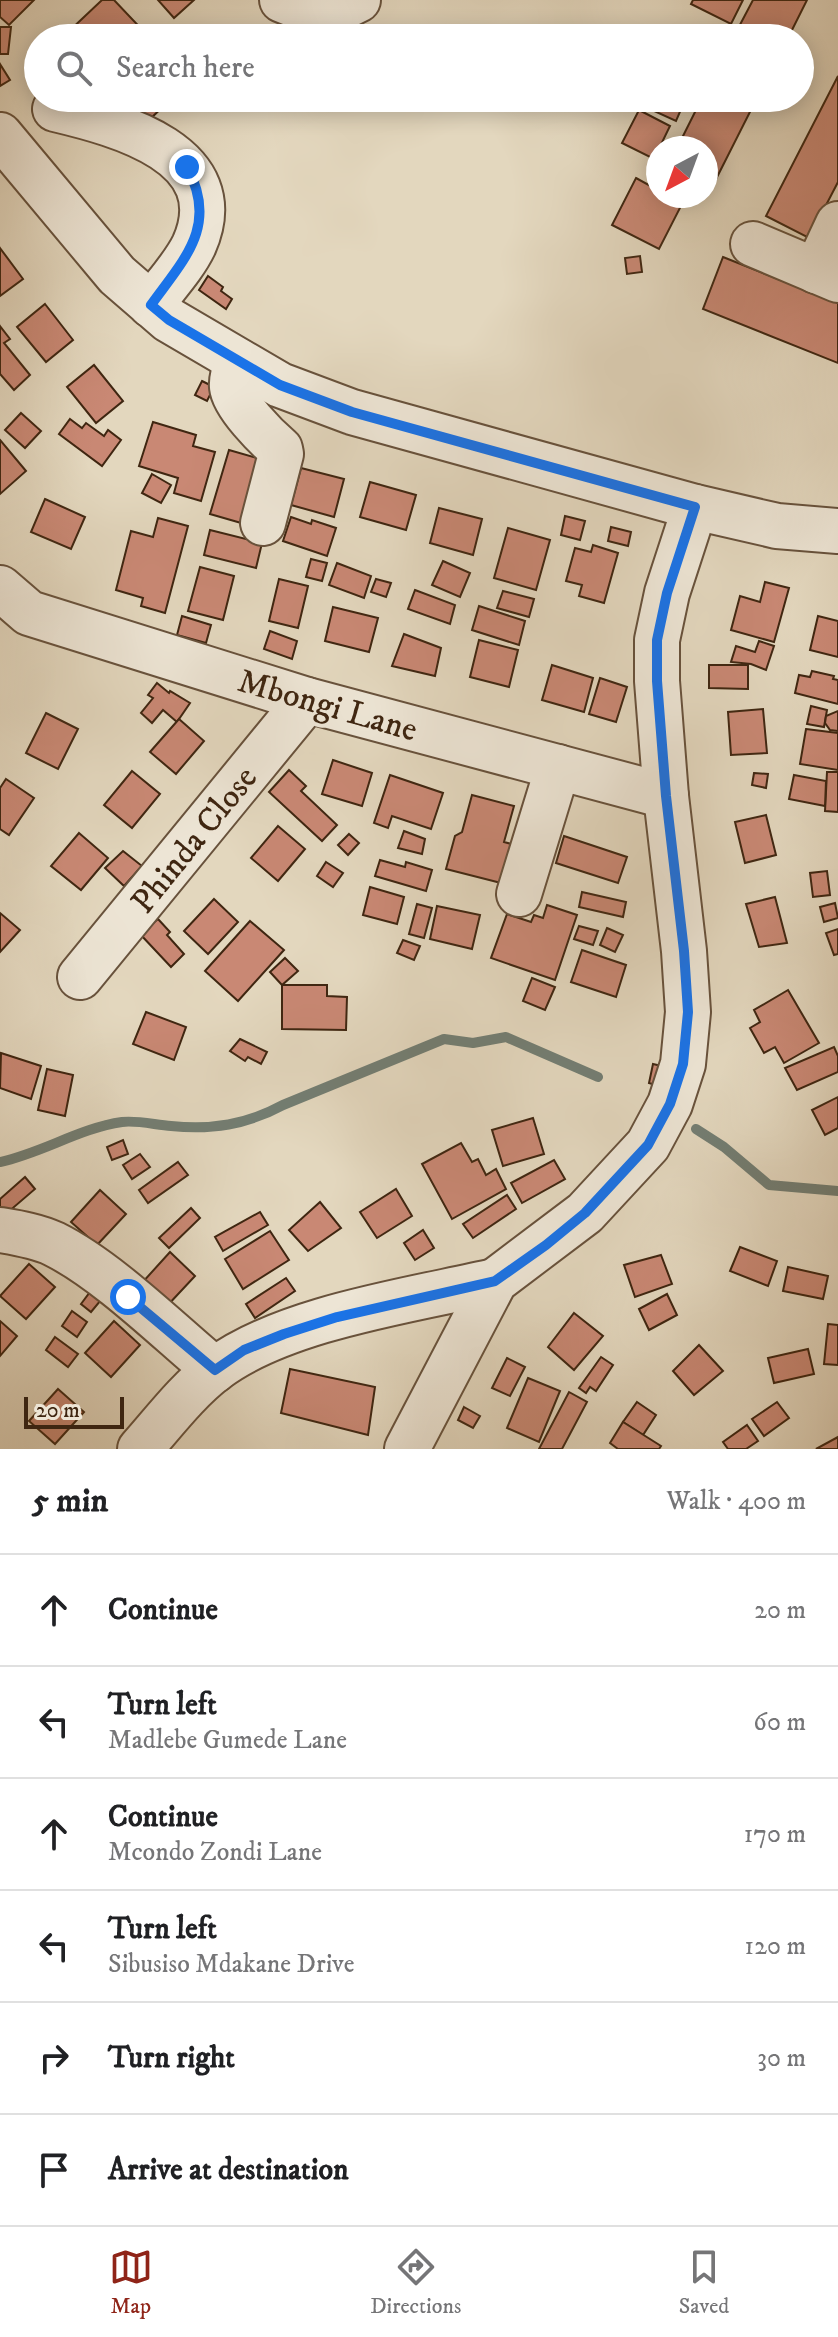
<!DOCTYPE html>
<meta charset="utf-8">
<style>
body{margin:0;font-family:"IM FELL DW Pica",serif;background:#f6f6f6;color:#202124}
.compass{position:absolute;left:646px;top:136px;width:72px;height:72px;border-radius:50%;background:#fff;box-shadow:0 4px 20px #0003;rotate:221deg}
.scale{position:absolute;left:24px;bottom:20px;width:100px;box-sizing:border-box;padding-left:8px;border:4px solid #3f2611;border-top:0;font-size:22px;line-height:28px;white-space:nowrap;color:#3f2611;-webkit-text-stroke:6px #ede5d5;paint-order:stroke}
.stop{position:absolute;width:24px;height:24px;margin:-18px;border:6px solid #1a73e8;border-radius:50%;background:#fff}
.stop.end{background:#1a73e8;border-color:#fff;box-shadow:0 2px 8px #0008}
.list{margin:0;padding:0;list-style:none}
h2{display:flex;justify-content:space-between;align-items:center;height:104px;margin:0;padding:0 32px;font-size:34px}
h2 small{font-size:26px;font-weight:400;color:#757577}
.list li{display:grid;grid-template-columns:52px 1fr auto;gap:24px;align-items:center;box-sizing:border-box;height:112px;padding:0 32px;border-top:2px solid #e0e0e0}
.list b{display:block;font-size:30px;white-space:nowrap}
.list p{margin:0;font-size:26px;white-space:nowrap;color:#757577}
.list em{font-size:26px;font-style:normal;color:#757577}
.icon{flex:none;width:44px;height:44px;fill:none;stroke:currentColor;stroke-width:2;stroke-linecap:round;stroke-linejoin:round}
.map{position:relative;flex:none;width:838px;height:1449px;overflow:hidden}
.search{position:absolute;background:#fff;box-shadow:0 4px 20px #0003;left:24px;right:24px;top:24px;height:88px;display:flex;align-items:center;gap:20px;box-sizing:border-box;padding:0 28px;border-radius:44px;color:#757577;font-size:30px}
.sheet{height:776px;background:#fff}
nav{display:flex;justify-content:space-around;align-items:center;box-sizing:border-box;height:112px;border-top:2px solid #e0e0e0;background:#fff;font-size:22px;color:#757577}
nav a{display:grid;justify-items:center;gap:4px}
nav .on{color:#8f2418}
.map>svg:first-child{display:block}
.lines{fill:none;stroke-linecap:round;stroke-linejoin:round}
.stream{stroke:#737e73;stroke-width:10}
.building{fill:#c98874;stroke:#3f2611;stroke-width:2}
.minor-casing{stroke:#68523c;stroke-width:48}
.minor{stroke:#ede5d5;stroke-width:44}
.route{stroke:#1a73e8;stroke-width:10}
.labels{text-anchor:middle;stroke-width:8;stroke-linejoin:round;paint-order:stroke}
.street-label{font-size:34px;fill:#3f2611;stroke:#ede5d5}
</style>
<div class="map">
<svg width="838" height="1449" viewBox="0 0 838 1449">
<rect width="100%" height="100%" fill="#e3d7be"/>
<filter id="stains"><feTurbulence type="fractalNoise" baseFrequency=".0025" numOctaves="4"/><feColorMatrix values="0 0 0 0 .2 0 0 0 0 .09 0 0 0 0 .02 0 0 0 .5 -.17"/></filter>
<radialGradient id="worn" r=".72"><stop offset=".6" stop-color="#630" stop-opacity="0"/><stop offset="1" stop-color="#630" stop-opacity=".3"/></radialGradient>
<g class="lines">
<g class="stream">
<path d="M696,1129L724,1147L769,1185L838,1191"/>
<path d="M0,1162C42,1153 80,1128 122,1122C137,1120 156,1125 171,1126C212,1130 246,1125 283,1105L444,1039L473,1043L506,1037L598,1077"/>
</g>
</g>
<g class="building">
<path d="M0,0H34L9,25L0,17Z"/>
<path d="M102,0H114L150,38H67L65,35Z"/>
<path d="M158,0H194L174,18Z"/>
<path d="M693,0H743L731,24L691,4Z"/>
<path d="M753,0H807L788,38H733Z"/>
<path d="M0,27H11L8,54H0Z"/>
<path d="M0,64L10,80L0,86Z"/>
<path d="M838,76V182L809,238L766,216Z"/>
<path d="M124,98H172L147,122Z"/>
<path d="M645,98H686L676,121L641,105Z"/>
<path d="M702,98H757L711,189L706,186V148H677Z"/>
<path d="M639,110L670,126L654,159L622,143Z"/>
<path d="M636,178L658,190V196H670L683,202L659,249L612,225Z"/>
<path d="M0,248L23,279L0,296Z"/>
<path d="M640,256L642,272L627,274L625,258Z"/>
<path d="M723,257L838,303V363L703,309Z"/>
<path d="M208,276L223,287L221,291L232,299L226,309L199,290Z"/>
<path d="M45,304L73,340L46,362L17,327Z"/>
<path d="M0,326L10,339L4,343L30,375L14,390L0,374Z"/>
<path d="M94,365L123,401L96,423L67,387Z"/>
<path d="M202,381L214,387L207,401L195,395Z"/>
<path d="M21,413L41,431L25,448L5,430Z"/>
<path d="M70,419L82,428L86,423L104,436L108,430L121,440L102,466L59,434Z"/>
<path d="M153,422L196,435L193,446L215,452L201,501L174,493L178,478L139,466Z"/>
<path d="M0,440L26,471L0,494Z"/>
<path d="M229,450L274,463L255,527L210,514Z"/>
<path d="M301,468L344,479L334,517L291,505Z"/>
<path d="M152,474L171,485L161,503L142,493Z"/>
<path d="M370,482L416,495L406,530L360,517Z"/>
<path d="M45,499L85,517L71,549L31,532Z"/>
<path d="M439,508L482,519L473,555L430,543Z"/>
<path d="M565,516L585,521L580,540L561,535Z"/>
<path d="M291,517L311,524L312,520L336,528L327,556L283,541Z"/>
<path d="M158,518L188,526L165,613L141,606L143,598L116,590L131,531L153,537Z"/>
<path d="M611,527L631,532L628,546L608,541Z"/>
<path d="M508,528L550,540L536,590L494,578Z"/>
<path d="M210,530L262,543L256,568L204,555Z"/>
<path d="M593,545L618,553L604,603L579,596L582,585L566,581L575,548L591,552Z"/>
<path d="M311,559L327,563L322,581L306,577Z"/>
<path d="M443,561L470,573L460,597L432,585Z"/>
<path d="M337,563L371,576L364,598L329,585Z"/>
<path d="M200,567L234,576L223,620L188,611Z"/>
<path d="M279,579L308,586L298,628L269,621Z"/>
<path d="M376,579L391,583L386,597L371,592Z"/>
<path d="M765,582L789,588L774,642L731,630L740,596L760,602Z"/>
<path d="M415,590L455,605L450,624L408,609Z"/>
<path d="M503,591L534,599L529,617L497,608Z"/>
<path d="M479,606L525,621L519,645L472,630Z"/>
<path d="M333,607L378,618L369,652L325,641Z"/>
<path d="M182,616L211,625L206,643L177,635Z"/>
<path d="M818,616L838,621V657L810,650Z"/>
<path d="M270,631L297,641L292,659L264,649Z"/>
<path d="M404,634L441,648L435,676L392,666Z"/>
<path d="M479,640L518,650L509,687L470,677Z"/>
<path d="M759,641L774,646L766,670L751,664L731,662L736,646L755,652Z"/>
<path d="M552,665L593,678L584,712L542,700Z"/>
<path d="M709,665H748V689L709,688Z"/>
<path d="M812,671L834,676L833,679L838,680V704L795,693L799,675L810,677Z"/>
<path d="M600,678L627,687L616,722L589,714Z"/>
<path d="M157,683L169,693L170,691L190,703L177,722L163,710L152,723L141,713L153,698L148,695Z"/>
<path d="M811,706L827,710L824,727L807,724Z"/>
<path d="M763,709L767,753L731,755L728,712Z"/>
<path d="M838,711V731L830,730L825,723L826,716Z"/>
<path d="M46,713L78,729L58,769L26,753Z"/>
<path d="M179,719L204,741L176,774L150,752Z"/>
<path d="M806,729L838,733V770L800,764Z"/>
<path d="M333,760L372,773L362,806L322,794Z"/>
<path d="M289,770L306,786L301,791L337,825L322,841L269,792Z"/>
<path d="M132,771L160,794L132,828L104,805Z"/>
<path d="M827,772H838V812L825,811Z"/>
<path d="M754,773L768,774L766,788L752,785Z"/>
<path d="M390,775L443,793L431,829L392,816L388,828L374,823Z"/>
<path d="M794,775L826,781L825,806L789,799Z"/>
<path d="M6,779L34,798L9,835L0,829V788Z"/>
<path d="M472,795L514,806L504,842L515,845L505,884L446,869L455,836L462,832Z"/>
<path d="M766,815L776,855L745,863L735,822Z"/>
<path d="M278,826L305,849L278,881L251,858Z"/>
<path d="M404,831L425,839L422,854L398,848Z"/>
<path d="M79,833L108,858L81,890L51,866Z"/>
<path d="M349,834L359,843L348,855L338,845Z"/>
<path d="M564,836L627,857L618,883L556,863Z"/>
<path d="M123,851L142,866L124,886L105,868Z"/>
<path d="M380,860L405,867L406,862L432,870L426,891L375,876Z"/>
<path d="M326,862L343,873L333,887L317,876Z"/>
<path d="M827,871L830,895L813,897L810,873Z"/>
<path d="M370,887L404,897L397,924L363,915Z"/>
<path d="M582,892L626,902L623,917L579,907Z"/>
<path d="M775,897L787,943L759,947L746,904Z"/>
<path d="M214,899L238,922L208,954L184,931Z"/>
<path d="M835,903L838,918L824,922L820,907Z"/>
<path d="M417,904L432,908L424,938L409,934Z"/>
<path d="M547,905L577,915L555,980L491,958L507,914L531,922L534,915L543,918Z"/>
<path d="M437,906L480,915L472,949L430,939Z"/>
<path d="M0,913L20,930L0,952Z"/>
<path d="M158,919L170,932L167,935L184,954L171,967L140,934Z"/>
<path d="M250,921L284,950L238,1001L205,971Z"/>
<path d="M579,926L598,931L593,945L574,939Z"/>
<path d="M607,928L623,935L615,952L600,945Z"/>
<path d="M838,929V954L834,955L826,933Z"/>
<path d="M403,940L420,946L414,960L397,953Z"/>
<path d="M582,950L626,965L616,997L571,982Z"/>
<path d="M285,958L298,971L282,985L270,972Z"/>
<path d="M532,978L555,987L545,1010L523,1001Z"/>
<path d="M282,985H327V996L347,997L346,1030L282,1029Z"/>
<path d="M788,990L819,1043L784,1063L775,1047L764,1053L750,1028L760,1022L754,1010Z"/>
<path d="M146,1012L186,1027L174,1060L133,1044Z"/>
<path d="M240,1039L267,1052L261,1064L248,1057L245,1061L230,1051Z"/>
<path d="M834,1047L838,1056V1072L797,1090L785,1068Z"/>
<path d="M1,1053L41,1066L31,1099L0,1088Z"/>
<path d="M653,1064L666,1067L659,1086L649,1083Z"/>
<path d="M47,1069L73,1075L65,1116L38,1110Z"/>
<path d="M838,1097V1128L825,1135L812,1110Z"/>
<path d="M533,1118L544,1154L503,1166L492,1130Z"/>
<path d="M123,1140L128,1154L112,1160L107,1147Z"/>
<path d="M461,1143L472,1162L478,1159L486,1175L496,1169L506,1189L452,1219L422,1164Z"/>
<path d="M140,1154L150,1167L132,1179L123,1165Z"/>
<path d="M554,1160L565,1179L522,1203L511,1183Z"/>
<path d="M178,1162L188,1175L148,1203L139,1190Z"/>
<path d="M25,1177L35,1189L0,1219V1199Z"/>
<path d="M396,1189L412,1216L377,1238L360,1212Z"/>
<path d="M100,1190L126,1214L97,1245L71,1222Z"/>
<path d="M507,1195L516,1209L473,1238L463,1224Z"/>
<path d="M320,1202L341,1228L308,1251L289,1230Z"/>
<path d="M191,1208L200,1218L169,1248L159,1238Z"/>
<path d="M260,1212L268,1225L223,1251L215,1237Z"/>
<path d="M423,1230L434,1248L415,1260L404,1243Z"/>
<path d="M270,1231L289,1260L243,1289L225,1259Z"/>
<path d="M740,1247L777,1261L768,1286L730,1271Z"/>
<path d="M170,1252L195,1276L166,1307L141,1284Z"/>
<path d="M661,1255L672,1284L635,1297L624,1265Z"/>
<path d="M29,1264L55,1287L26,1319L0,1296Z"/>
<path d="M788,1267L828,1276L823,1299L783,1291Z"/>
<path d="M286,1278L295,1291L255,1318L246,1304Z"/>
<path d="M90,1292L101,1300L91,1312L81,1304Z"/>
<path d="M667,1294L677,1315L649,1330L639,1309Z"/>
<path d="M72,1311L87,1322L77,1337L62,1326Z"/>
<path d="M574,1313L603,1336L574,1370L548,1347Z"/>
<path d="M0,1321L17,1336L0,1356Z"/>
<path d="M114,1321L140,1345L111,1377L85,1353Z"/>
<path d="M828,1324L838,1325V1365L824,1364Z"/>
<path d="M55,1337L78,1354L68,1367L46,1350Z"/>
<path d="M699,1345L723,1371L694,1395L673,1371Z"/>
<path d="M808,1349L814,1374L774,1383L768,1358Z"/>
<path d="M601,1357L613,1365L596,1391L590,1387L586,1393L579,1388Z"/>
<path d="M507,1358L525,1367L510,1396L492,1388Z"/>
<path d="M290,1369L375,1387L368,1435L281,1413Z"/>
<path d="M528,1378L560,1391L539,1442L507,1428Z"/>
<path d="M58,1389L84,1412L55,1444L29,1421Z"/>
<path d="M569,1392L587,1402L562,1449H539Z"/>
<path d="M637,1402L656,1415L643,1435L623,1422Z"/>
<path d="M777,1402L789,1418L764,1436L752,1419Z"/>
<path d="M464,1407L480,1416L473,1428L458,1420Z"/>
<path d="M623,1422L661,1446L659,1449H618L610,1443Z"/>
<path d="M747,1425L758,1441L746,1449H728L723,1442Z"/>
<path d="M838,1437V1449H816Z"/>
</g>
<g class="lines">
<g class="minor-casing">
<g id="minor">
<path d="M282,0C309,12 332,15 358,0"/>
<path d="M55,109C118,124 234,154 194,245C184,266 165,286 151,305"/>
<path d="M0,135L117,275L169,320L280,385L352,412L695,507L777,526L838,531"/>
<path d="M753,244L838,280"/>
<path d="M816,271L838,224"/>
<path d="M238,361C235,368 231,379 232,387C234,405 266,437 280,449L281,454L263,523"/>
<path d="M0,588L29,613L307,700L666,796"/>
<path d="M519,894L558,767"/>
<path d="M80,977L307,700"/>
<path d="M0,1230C18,1233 37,1236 54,1244C108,1271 168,1331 215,1370"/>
<path d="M140,1449C164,1422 187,1391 216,1369C284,1318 412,1300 495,1281"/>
<path d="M407,1449L495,1281L585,1213L648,1145L670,1104L683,1064L688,1012L684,951L666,796L657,681V640L667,593L695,507"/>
</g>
</g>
<use href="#minor" class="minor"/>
</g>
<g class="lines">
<path class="route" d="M128,1297L215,1370L244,1350L284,1334L337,1317L495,1281L546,1245L585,1213L648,1145L670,1104L683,1064L688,1012L684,951L666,796L657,681V640L667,593L695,507L352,412L280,385L169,320L151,305C184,259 219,226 187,167"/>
</g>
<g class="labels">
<g class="street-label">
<text transform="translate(328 704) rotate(16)" y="12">Mbongi Lane</text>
<text transform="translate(193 839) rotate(-51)" y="12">Phinda Close</text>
</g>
</g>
<rect width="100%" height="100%" filter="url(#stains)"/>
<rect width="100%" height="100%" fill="url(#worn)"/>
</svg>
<svg class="compass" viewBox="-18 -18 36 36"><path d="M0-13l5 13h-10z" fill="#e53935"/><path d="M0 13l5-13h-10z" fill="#757577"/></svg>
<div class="scale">20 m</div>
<div class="stop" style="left:128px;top:1297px"></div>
<div class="stop end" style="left:187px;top:167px"></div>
<div class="search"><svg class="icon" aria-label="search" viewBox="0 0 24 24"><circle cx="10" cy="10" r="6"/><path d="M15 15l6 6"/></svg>Search here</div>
</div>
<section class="sheet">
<h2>5 min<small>Walk · 400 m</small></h2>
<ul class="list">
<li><svg class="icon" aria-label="ahead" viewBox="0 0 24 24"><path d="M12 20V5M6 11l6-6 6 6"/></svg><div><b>Continue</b></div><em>20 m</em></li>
<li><svg class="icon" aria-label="left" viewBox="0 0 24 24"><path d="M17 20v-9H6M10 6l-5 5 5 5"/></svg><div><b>Turn left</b><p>Madlebe Gumede Lane</p></div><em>60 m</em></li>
<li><svg class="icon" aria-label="ahead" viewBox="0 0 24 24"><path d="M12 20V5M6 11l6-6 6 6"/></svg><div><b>Continue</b><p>Mcondo Zondi Lane</p></div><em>170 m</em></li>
<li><svg class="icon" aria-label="left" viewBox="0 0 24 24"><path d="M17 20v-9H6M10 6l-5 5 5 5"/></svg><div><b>Turn left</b><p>Sibusiso Mdakane Drive</p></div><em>120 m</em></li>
<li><svg class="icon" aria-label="right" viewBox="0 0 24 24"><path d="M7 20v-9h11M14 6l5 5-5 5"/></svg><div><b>Turn right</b></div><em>30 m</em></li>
<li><svg class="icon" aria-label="arrive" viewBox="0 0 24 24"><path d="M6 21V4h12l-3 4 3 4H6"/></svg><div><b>Arrive at destination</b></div></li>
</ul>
</section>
<nav>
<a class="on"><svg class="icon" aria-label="map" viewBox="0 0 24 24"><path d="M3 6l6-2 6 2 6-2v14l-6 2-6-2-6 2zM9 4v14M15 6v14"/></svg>Map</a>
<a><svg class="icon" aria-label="directions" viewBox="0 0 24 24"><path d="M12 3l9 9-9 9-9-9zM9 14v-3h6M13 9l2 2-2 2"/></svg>Directions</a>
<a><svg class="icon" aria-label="saved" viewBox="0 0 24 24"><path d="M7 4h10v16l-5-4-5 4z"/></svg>Saved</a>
</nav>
